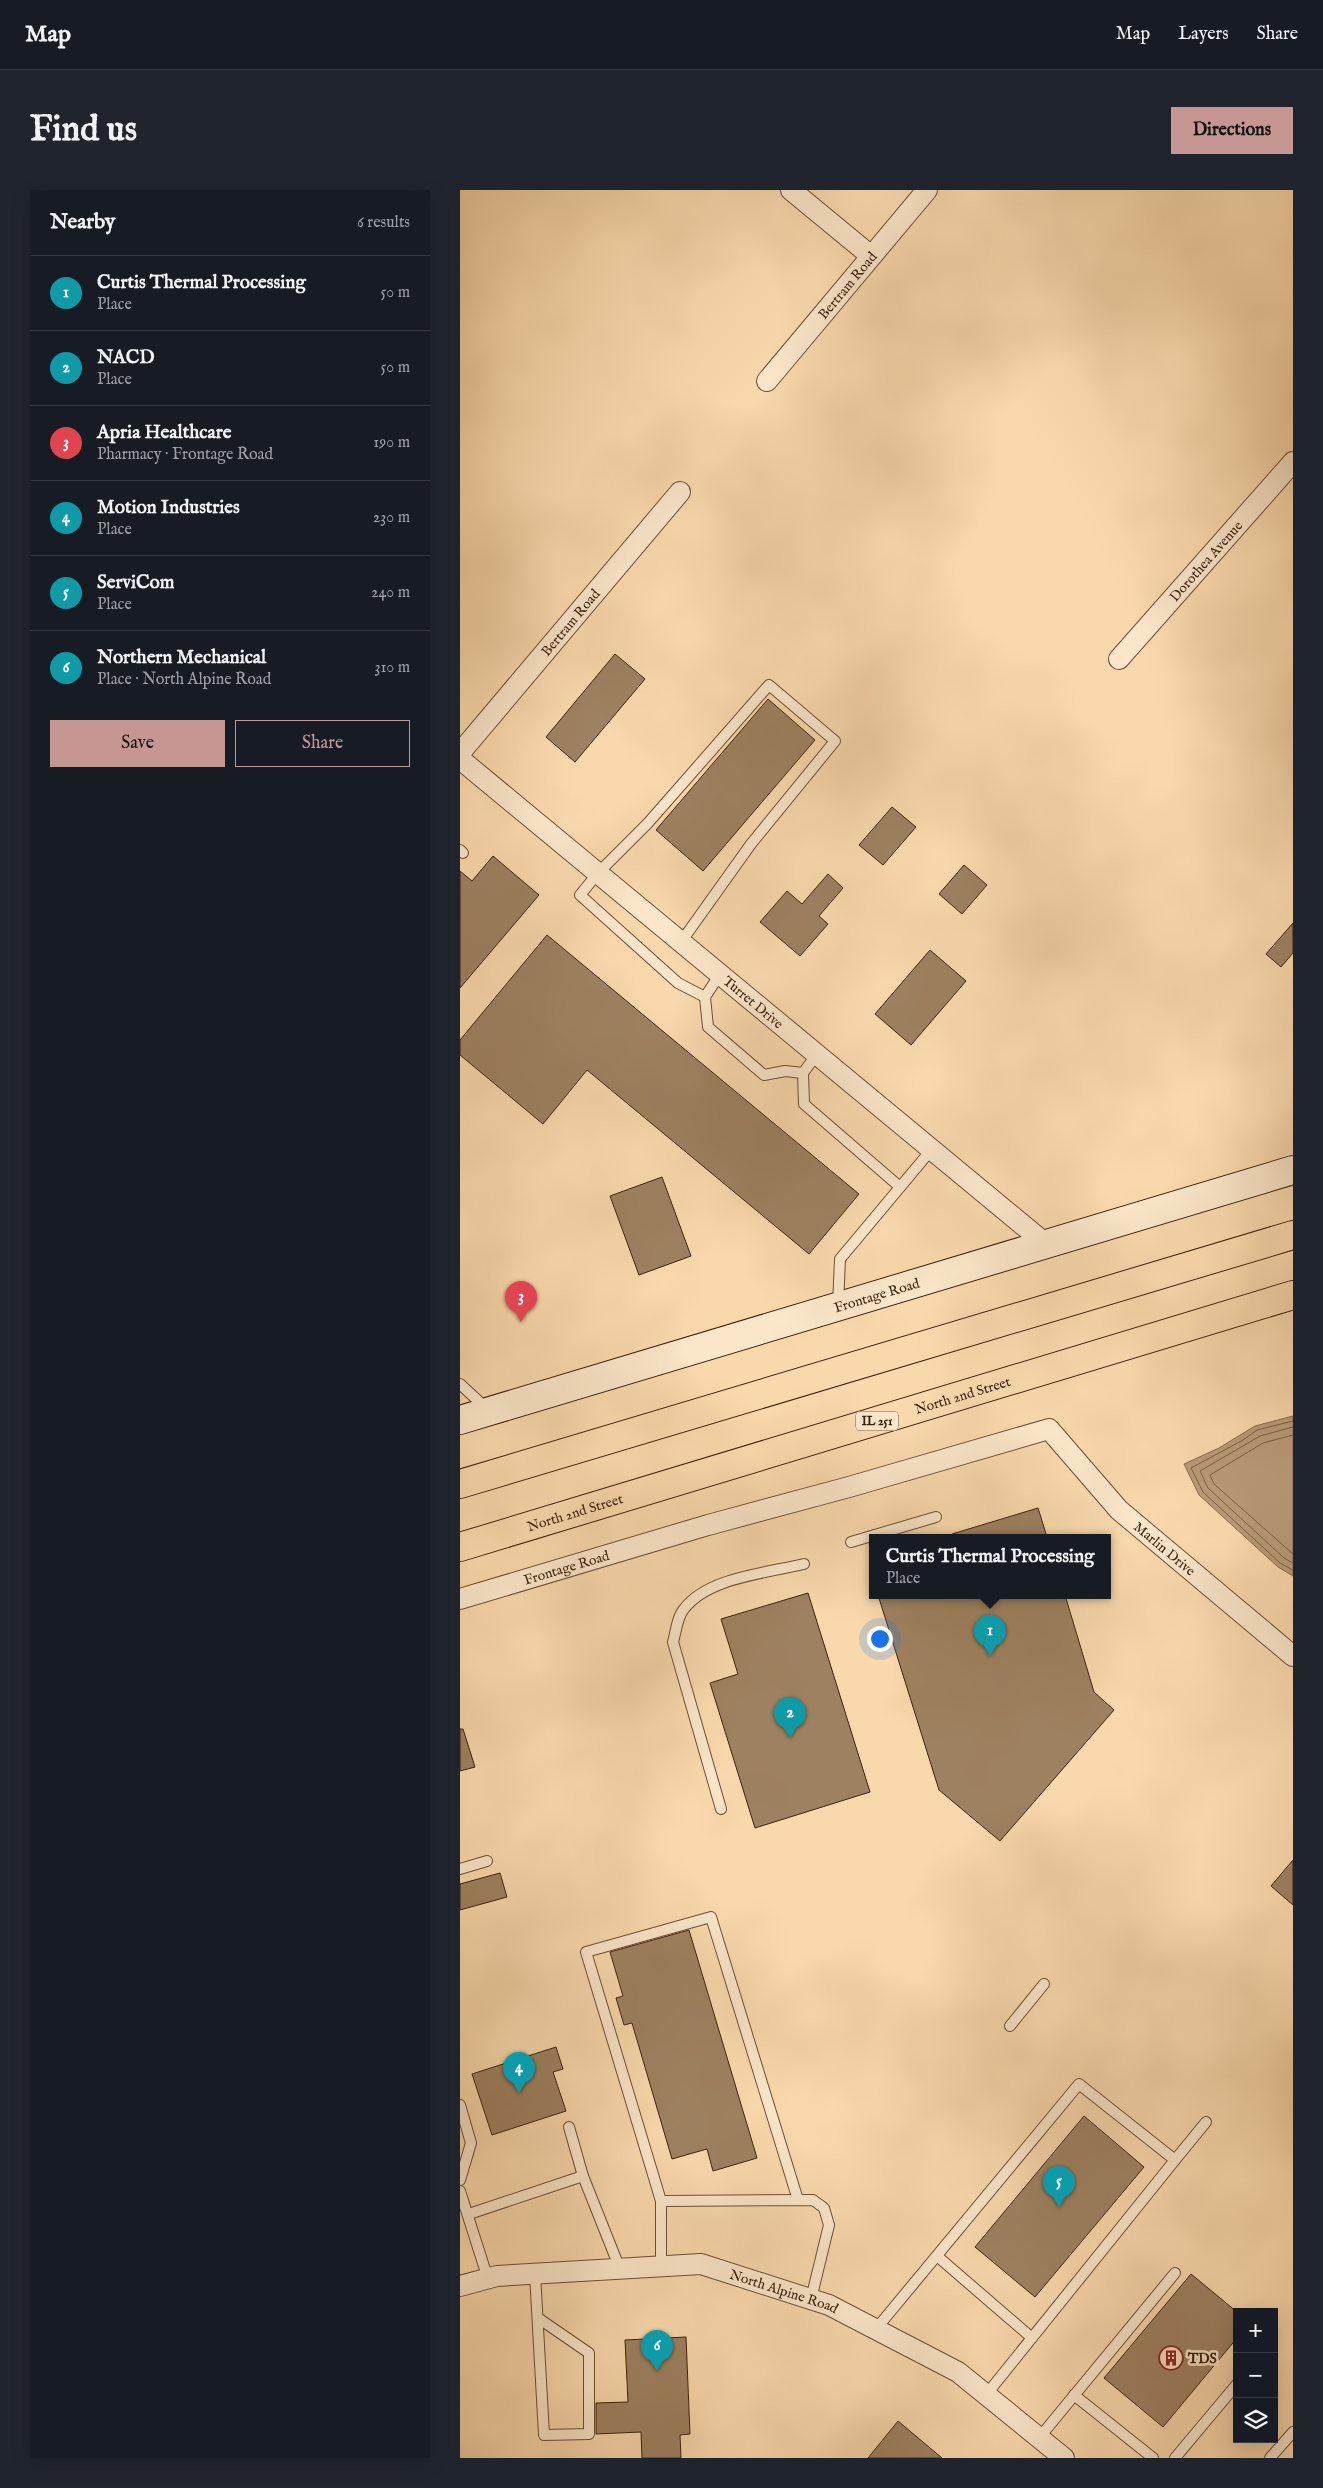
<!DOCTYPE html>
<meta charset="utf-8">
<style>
body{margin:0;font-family:"IM FELL English",serif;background:#20242c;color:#f1f3f6}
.controls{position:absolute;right:15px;bottom:15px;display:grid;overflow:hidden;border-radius:0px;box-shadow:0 5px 20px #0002}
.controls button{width:45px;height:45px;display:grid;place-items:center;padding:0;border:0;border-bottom:1px solid #363941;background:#171b24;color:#f1f3f6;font:25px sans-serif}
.you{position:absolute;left:419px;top:1448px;width:18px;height:18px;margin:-12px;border:4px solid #fff;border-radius:50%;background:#1a73e8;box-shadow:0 0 0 8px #1a73e833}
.badge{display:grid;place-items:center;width:32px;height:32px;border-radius:50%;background:#c59692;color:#fff;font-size:16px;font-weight:700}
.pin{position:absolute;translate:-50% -41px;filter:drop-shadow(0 1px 2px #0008)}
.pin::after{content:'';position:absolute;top:26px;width:18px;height:15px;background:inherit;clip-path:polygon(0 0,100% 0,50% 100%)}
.popup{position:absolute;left:409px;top:1344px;width:242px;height:65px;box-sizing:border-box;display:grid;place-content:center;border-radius:0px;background:#171b24;filter:drop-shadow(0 1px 4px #0005);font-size:16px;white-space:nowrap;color:#9ea1a6}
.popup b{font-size:19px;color:#f1f3f6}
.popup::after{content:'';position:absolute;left:50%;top:100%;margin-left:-10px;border:10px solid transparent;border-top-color:#171b24}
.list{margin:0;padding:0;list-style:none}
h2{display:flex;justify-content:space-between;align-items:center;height:65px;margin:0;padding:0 20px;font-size:21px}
h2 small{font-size:16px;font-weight:400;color:#9ea1a6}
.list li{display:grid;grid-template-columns:32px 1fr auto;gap:15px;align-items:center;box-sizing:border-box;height:75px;padding:0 20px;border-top:1px solid #363941}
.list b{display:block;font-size:19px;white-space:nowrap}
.list p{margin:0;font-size:16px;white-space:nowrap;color:#9ea1a6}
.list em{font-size:16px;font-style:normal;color:#9ea1a6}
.actions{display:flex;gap:10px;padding:15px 20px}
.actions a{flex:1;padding:11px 0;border:1px solid #c59692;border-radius:0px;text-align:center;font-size:18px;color:#c59692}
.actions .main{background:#c59692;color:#111}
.icon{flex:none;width:28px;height:28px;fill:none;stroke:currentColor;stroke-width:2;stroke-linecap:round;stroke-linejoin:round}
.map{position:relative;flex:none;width:833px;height:2268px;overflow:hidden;border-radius:0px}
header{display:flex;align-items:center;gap:30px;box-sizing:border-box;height:70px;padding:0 25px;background:#171b24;border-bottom:1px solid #363941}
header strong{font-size:24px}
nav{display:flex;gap:28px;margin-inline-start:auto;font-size:18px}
.intro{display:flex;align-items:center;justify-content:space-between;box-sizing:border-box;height:120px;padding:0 30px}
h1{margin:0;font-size:35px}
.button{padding:12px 22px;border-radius:0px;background:#c59692;color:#111;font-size:18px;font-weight:700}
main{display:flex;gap:30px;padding:0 30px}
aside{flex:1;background:#171b24;border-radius:0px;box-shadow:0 5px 20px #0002}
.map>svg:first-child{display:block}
.water{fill:#b99a76;stroke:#876a4c}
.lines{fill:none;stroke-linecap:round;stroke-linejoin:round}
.shore{stroke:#7a5e42;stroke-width:1}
.building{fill:#9e8160;stroke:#3c210d}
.lane-casing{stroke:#6b4f35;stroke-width:12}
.street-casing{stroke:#6b4f35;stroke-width:22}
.secondary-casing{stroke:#3c210d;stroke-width:30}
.primary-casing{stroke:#3c210d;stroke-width:30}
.lane{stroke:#fbe6c9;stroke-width:10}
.street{stroke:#fbe6c9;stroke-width:20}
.secondary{stroke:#fbe6c9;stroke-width:28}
.primary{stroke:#f9d9ac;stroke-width:28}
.labels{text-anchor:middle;stroke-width:5;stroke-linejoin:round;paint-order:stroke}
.shield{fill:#fbe6c9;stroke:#755c45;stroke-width:1}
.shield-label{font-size:12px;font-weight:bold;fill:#3c210d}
.street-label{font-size:14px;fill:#3c210d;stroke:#fbe6c9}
.poi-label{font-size:14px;font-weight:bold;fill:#3c210d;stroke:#fbe6c9;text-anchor:start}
</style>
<header>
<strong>Map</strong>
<nav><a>Map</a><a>Layers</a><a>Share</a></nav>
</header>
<div class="intro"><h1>Find us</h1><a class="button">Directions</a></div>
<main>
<aside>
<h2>Nearby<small>6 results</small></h2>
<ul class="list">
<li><span class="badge" style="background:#0f9aa8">1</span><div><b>Curtis Thermal Processing</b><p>Place</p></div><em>50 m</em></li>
<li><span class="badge" style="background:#0f9aa8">2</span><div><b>NACD</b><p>Place</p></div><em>50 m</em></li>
<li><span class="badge" style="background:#e0444e">3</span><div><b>Apria Healthcare</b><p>Pharmacy · Frontage Road</p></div><em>190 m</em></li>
<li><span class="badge" style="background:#0f9aa8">4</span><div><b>Motion Industries</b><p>Place</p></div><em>230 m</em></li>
<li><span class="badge" style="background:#0f9aa8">5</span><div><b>ServiCom</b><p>Place</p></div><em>240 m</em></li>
<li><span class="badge" style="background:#0f9aa8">6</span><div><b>Northern Mechanical</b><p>Place · North Alpine Road</p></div><em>310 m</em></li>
</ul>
<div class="actions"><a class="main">Save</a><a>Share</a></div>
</aside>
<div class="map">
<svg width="833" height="2268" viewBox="0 0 833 2268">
<rect width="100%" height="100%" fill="#f9d9ac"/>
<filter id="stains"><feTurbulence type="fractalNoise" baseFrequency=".004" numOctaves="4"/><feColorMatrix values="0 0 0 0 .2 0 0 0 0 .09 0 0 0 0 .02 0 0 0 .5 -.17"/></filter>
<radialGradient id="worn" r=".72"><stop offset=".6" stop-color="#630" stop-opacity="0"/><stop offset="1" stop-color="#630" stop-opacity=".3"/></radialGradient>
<path class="water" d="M833,1226V1386L818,1377L739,1305L724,1274L759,1258L795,1236Z"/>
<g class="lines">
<g class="shore">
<path d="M833,1231L797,1240L783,1250L731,1278L743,1302L820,1373L833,1380"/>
<path d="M833,1237L800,1246L740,1281L748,1298L824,1368L833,1373"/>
<path d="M833,1245L803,1253L750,1285L754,1294L833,1364"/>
</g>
</g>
<g class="building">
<path d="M155,464L185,489L115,572L86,547Z"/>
<path d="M308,509L355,550L243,681L196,640Z"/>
<path d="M432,617L456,637L423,675L399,655Z"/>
<path d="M33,666L79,705L0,798V681L12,691Z"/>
<path d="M504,675L527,695L502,724L479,704Z"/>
<path d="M368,684L383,698L359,726L368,734L340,766L300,732L327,701L342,714Z"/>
<path d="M833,733V763L821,777L806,764Z"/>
<path d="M87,745L399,1004L349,1064L127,880L83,934L0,865V850Z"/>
<path d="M470,760L506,791L451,855L415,824Z"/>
<path d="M202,987L231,1066L179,1085L150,1006Z"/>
<path d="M578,1318L587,1347H492V1344Z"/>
<path d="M348,1403L410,1602L295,1638L250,1493L278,1484L261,1429Z"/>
<path d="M418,1405H605L634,1502L654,1520L540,1651L479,1600Z"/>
<path d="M0,1539H3L15,1577L0,1581Z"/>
<path d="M833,1670V1715L811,1696Z"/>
<path d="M40,1683L47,1707L0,1720V1694Z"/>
<path d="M229,1740L297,1968L253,1981L247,1959L212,1969L172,1833L164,1835L156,1808L163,1806L150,1762Z"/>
<path d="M96,1857L103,1879L93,1882L106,1921L32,1945L12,1884Z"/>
<path d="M624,1926L684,1977L575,2107L515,2057Z"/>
<path d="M731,2084L777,2122V2148L703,2237L644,2188Z"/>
<path d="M226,2147L230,2244L220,2245L221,2268H182L181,2242L136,2244V2213L168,2212L165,2150Z"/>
<path d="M438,2231L482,2268H408Z"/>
</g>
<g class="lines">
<g class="lane-casing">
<g id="lane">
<path d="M0,660L3,663"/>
<path d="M221,752L291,654L375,551L309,495L188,633L138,683L120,705L218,793L245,807"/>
<path d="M260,784L245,807L248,837L304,885L325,881L343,883"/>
<path d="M357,864L343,883L344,914L440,997"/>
<path d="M378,1116L380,1069L472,959"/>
<path d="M0,1194L27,1219"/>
<path d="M391,1352L476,1327"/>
<path d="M261,1619L213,1452C216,1442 217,1427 224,1419C248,1387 308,1383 344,1374"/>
<path d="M0,1679L27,1671"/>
<path d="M550,1836L584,1794"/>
<path d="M0,1915L11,1953L0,1990"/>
<path d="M109,1937L123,1986L160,2079"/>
<path d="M715,1970L746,1932"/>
<path d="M0,2001L28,2089"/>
<path d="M201,2011L126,1762L251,1727L338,2010"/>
<path d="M9,2024L123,1986"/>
<path d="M477,2066L572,2148"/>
<path d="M201,2077V2011L353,2010L364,2018L369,2035L351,2109"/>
<path d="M75,2084L84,2245L129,2244V2163L78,2128"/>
<path d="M416,2139L619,1894L715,1970L526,2205"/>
<path d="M614,2205L693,2268"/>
<path d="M579,2248L715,2083"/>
<path d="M715,2268L777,2194"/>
<path d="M810,2268L833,2242"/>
</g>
</g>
<g class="street-casing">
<g id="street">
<path d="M331,0L411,66"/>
<path id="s1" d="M307,191L467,0"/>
<path id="s2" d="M659,469L833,272"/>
<path id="s3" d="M0,563L220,302"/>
<path id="s4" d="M0,569L587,1055"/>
<path id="s5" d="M0,1409L248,1335L389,1297L589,1239L659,1320L833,1466"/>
<path id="s6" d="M0,2096L37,2086L241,2074L369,2115L498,2182L604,2268"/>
</g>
</g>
<g class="secondary-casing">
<g id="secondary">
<path id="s7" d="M0,1230L833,980"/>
</g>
</g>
<g class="primary-casing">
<g id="primary">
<path d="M0,1294L833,1045"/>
<path id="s8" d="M0,1357L833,1105"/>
</g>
</g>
<use href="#lane" class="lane"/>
<use href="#street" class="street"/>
<use href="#secondary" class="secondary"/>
<use href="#primary" class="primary"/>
</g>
<defs>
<g id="building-ring" transform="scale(1.25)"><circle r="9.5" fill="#fbe6c9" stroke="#8f2418" stroke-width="1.5"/><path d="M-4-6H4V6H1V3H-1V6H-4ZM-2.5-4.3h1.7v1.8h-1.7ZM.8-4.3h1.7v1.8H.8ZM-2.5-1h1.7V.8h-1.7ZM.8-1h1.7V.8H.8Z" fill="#8f2418"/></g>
</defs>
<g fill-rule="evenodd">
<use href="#building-ring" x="711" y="2168"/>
</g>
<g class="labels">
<rect class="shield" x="396" y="1221.5" width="42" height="19" rx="4"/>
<g class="shield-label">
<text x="417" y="1235">IL 251</text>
</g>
<g class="street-label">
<text dy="5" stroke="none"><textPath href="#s1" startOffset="125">Bertram Road</textPath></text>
<text dy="5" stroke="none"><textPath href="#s2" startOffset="131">Dorothea Avenue</textPath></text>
<text dy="5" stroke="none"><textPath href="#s3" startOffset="171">Bertram Road</textPath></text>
<text dy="5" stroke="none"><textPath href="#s4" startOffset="381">Turret Drive</textPath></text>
<text dy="5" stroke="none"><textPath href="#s7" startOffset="435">Frontage Road</textPath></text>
<text dy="5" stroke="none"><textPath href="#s8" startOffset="525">North 2nd Street</textPath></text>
<text dy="5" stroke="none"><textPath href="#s8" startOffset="120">North 2nd Street</textPath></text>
<text dy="5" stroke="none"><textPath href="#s5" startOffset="780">Marlin Drive</textPath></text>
<text dy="5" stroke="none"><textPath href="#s5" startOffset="111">Frontage Road</textPath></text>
<text dy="5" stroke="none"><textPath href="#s6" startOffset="330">North Alpine Road</textPath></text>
</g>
<g class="poi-label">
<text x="728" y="2173">TDS</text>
</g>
</g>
<rect width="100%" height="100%" filter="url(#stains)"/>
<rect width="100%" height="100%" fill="url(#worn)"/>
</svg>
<div class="controls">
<button>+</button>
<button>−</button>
<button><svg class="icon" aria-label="layers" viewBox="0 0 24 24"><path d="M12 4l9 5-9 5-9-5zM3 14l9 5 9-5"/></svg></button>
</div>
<div class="you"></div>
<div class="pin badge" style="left:530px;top:1466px;background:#0f9aa8">1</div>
<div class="popup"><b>Curtis Thermal Processing</b>Place</div>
<div class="pin badge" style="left:330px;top:1548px;background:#0f9aa8">2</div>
<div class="pin badge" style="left:61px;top:1132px;background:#e0444e">3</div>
<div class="pin badge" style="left:59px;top:1903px;background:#0f9aa8">4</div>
<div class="pin badge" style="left:599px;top:2017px;background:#0f9aa8">5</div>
<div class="pin badge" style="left:197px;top:2181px;background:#0f9aa8">6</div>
</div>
</main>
